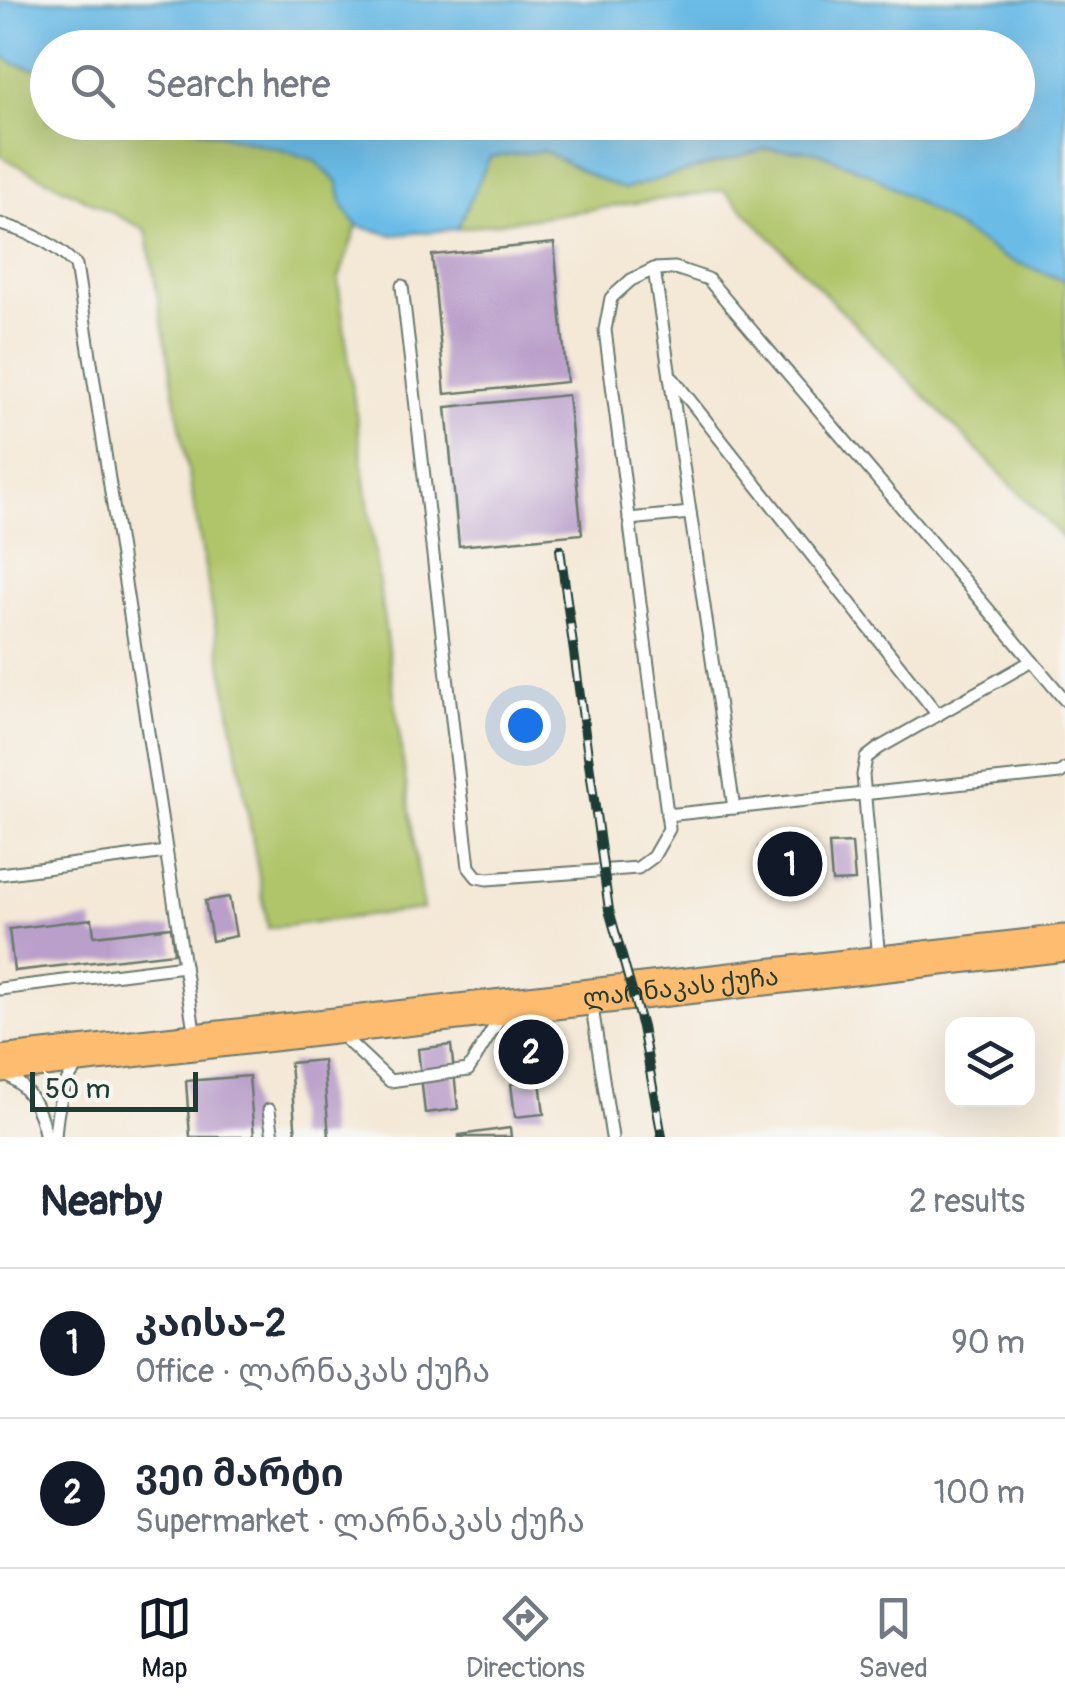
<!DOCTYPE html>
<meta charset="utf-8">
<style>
body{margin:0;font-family:Pangolin,"Noto Sans Georgian",sans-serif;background:#f2f2f3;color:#1f2937}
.controls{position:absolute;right:30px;bottom:30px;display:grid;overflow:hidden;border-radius:20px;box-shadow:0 10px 40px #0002}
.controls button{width:90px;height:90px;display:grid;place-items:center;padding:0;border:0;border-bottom:2px solid #e0e1e3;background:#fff;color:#1f2937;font:50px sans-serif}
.scale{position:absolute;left:30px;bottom:25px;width:168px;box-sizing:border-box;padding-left:10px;border:5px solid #1f3d34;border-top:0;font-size:28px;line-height:35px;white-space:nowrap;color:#1f3d34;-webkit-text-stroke:8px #f6f6f2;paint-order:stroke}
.you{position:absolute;left:525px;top:725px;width:35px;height:35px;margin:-25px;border:8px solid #fff;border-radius:50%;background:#1a73e8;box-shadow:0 0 0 15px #1a73e833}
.badge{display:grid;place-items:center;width:65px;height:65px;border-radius:50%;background:#111827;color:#fff;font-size:32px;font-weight:700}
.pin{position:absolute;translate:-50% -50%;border:5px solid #fff;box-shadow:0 2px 10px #0006}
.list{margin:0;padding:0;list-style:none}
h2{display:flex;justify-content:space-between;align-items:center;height:130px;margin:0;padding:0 40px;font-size:42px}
h2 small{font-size:32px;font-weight:400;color:#747a83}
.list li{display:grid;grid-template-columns:65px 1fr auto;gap:30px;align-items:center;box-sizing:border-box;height:150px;padding:0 40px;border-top:2px solid #e0e1e3}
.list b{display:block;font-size:38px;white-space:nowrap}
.list p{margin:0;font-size:32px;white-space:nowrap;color:#747a83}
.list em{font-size:32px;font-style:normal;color:#747a83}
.icon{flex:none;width:55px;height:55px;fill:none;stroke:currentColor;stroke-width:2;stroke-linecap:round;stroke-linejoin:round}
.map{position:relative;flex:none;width:1065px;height:1137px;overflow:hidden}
.search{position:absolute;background:#fff;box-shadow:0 10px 40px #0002;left:30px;right:30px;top:30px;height:110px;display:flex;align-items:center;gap:25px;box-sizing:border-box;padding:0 35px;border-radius:55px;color:#747a83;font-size:38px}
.sheet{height:430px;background:#fff}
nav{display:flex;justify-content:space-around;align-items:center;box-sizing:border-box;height:140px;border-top:2px solid #e0e1e3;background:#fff;font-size:28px;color:#747a83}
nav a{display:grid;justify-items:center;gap:5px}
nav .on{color:#111827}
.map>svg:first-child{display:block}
.green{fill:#b0c56a;stroke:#68814f;stroke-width:2.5}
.water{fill:#6bbce7;stroke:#457c8e;stroke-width:2.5}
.building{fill:#ba9fca}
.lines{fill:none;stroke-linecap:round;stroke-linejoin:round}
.service-casing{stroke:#6a796d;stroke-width:15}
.trunk-casing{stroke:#6a796d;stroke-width:39}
.service{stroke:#fff;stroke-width:11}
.trunk{stroke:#fdbc70;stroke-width:35}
.rail-casing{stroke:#1f3d34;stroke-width:10}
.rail{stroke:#f6f6f2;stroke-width:6;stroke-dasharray:19;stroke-linecap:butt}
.labels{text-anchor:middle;stroke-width:8;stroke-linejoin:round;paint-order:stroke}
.street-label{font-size:25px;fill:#1f3d34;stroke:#f6f6f2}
</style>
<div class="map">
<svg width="1065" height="1137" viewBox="0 0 1065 1137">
<rect width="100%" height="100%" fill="#f6f6f2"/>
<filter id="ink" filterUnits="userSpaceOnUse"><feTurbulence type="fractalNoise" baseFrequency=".01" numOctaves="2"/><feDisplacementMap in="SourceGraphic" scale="20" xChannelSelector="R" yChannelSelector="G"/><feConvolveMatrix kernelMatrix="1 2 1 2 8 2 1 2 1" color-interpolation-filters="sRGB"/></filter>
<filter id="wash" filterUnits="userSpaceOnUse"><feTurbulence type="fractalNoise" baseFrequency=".0048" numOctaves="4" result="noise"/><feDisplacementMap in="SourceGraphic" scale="40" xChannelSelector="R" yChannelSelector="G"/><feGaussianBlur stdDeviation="2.25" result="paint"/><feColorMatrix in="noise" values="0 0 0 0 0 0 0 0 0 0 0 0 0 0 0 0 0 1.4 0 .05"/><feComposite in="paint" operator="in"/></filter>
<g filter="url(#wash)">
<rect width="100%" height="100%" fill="#f4e8d6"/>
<g class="green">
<path d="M0,54L16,64L47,71L48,122L174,123L282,150L314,160L338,183L343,206L357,226L338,281L423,909L268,928L146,230L0,156Z"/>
<path d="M765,149L814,151L871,174L1005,258L1065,281V540L724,190L457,229L490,157L543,151L594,177L624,189Z"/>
</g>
<path class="water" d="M0,0H1065V281L1005,258L871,174L814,151L765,149L624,189L594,177L544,151L490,157L457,229L393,235L357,226L343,206L338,183L314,160L282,150L174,123L1018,122V48H48L47,71L15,64L0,54Z"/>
<g id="blocks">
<g class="building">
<path d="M554,243L567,382L445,394L432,255Z"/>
<path d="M568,395L582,534L459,546L446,407Z"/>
<path d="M812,842L815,876L762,881L759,847Z"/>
<path d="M852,843L855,881L832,882L829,844Z"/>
<path d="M229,897L236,936L212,941L205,901Z"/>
<path d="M92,919L94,936L171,927L174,953L14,971L9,929Z"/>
<path d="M539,1042L542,1067L526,1069L522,1044Z"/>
<path d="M451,1045L458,1109L425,1113L418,1049Z"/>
<path d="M323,1060L329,1137H296L290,1063Z"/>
<path d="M249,1076L254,1137H190L186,1081Z"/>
<path d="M540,1081L544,1114L515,1117L511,1084Z"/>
<path d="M510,1128L511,1137H459V1135Z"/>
</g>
</g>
</g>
<g filter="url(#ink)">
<use href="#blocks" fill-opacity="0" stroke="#6a796d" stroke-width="2.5"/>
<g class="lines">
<g class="service-casing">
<g id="service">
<path d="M0,224C33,233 51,242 76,265L195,1037"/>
<path d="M654,269L734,808"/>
<path d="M402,286L469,867L477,877L487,879L638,868L653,857L669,829L605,330L611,298L631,280L654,269L675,268L708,279L1065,700"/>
<path d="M673,379L938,715"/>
<path d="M629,519L690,513"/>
<path d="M667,815L1060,773L1065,769"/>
<path d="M0,874L166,852"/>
<path d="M879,960L863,775L866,758L879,748L1032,661"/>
<path d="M0,989L184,966"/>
<path d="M591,1001L612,1137"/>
<path d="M338,1032L390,1081L468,1070L503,1013"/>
<path d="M4,1073C30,1087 40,1109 46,1137"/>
<path d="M269,1110L273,1137"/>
<path d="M55,1137C57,1109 61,1084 80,1062"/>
</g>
</g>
<g class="trunk-casing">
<g id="trunk">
<path id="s1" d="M0,1064L1065,943"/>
</g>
</g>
<use href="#service" class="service"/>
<use href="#trunk" class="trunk"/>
<g class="rail-casing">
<path id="rail" d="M560,549L609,910L642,1027L662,1137"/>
</g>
<use href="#rail" class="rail"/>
</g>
</g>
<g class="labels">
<g class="street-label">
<text dy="9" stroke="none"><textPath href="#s1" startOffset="685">ლარნაკას ქუჩა</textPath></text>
</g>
</g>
</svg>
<div class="controls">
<button><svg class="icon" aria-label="layers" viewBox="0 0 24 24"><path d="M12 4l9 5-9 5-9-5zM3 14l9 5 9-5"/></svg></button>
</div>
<div class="scale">50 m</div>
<div class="you"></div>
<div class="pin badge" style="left:790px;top:864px">1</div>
<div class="pin badge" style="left:531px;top:1052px">2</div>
<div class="search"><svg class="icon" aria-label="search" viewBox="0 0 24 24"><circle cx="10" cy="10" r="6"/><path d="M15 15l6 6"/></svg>Search here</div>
</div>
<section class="sheet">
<h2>Nearby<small>2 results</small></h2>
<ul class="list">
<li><span class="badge">1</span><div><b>კაისა-2</b><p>Office · ლარნაკას ქუჩა</p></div><em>90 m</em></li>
<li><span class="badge">2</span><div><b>ვეი მარტი</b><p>Supermarket · ლარნაკას ქუჩა</p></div><em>100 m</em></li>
</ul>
</section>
<nav>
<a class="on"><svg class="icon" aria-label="map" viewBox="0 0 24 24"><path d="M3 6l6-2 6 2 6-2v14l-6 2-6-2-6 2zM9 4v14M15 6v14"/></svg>Map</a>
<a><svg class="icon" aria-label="directions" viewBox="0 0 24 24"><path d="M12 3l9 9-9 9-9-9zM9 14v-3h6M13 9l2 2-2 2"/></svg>Directions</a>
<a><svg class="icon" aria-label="saved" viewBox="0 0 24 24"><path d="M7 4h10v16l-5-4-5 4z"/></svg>Saved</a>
</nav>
